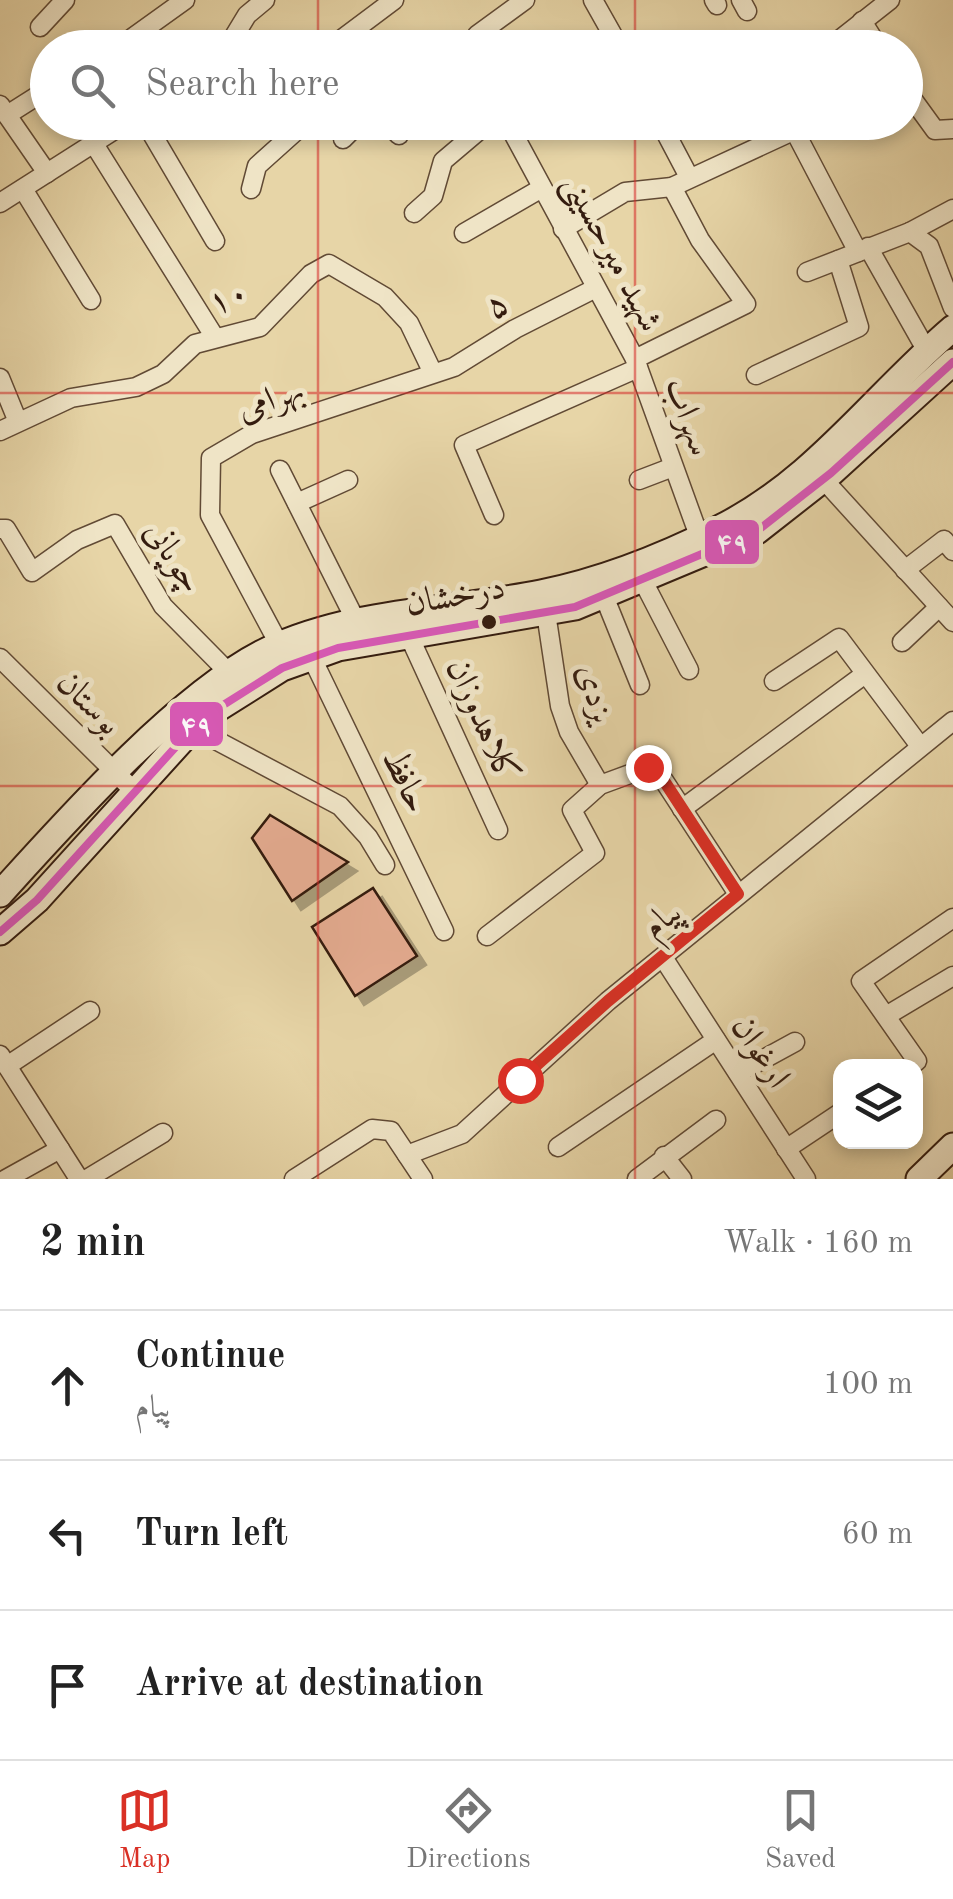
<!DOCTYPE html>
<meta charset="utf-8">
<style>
body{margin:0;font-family:"Old Standard TT",Amiri,serif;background:#f2f2f2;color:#222}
.controls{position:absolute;right:30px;bottom:30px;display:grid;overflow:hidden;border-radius:20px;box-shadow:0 5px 15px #0003}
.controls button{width:90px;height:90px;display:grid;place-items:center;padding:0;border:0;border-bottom:2px solid #e0e0e0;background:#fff;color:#222;font:50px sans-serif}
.stop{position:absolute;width:30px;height:30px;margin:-22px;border:8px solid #d93025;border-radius:50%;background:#fff}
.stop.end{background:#d93025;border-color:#fff;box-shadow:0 2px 10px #0008}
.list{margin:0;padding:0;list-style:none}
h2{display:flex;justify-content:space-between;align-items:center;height:130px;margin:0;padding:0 40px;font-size:42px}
h2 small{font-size:32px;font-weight:400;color:#767676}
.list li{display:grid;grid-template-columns:65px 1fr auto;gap:30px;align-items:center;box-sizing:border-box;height:150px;padding:0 40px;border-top:2px solid #e0e0e0}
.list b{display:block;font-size:38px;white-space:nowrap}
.list p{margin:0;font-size:32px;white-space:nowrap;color:#767676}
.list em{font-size:32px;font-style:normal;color:#767676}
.icon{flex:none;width:55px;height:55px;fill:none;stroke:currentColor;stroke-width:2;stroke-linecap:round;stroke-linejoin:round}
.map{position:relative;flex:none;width:953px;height:1179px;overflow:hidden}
.search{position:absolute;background:#fff;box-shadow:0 5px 15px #0003;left:30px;right:30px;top:30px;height:110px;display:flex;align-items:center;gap:25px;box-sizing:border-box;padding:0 35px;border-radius:55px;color:#767676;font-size:38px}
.sheet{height:580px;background:#fff}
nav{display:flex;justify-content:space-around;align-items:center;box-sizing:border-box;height:140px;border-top:2px solid #e0e0e0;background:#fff;font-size:28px;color:#767676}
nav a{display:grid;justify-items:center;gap:5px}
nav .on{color:#d93025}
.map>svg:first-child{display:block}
.building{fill:#e5ac91;stroke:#341c0f;stroke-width:2.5;filter:url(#shadow)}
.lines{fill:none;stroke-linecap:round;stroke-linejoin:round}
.street-casing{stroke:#614a35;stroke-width:21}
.secondary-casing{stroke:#341c0f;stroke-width:29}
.street{stroke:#efe4c6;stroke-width:18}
.secondary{stroke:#efe4c6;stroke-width:25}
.bus-1-casing{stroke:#efe4c6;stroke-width:15}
.bus-1{stroke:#da59b9;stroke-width:8}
.route{stroke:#d93025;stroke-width:12}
.grid{fill:none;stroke:#d62828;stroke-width:2.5;stroke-opacity:0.55}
.bus-dot{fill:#341c0f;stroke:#efe4c6;stroke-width:4}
.labels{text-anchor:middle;stroke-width:10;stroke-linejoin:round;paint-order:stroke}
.street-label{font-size:35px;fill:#341c0f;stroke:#efe4c6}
.line-badge{stroke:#efe4c6;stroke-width:4}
.badge-label{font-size:28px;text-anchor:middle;font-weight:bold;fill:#fff}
</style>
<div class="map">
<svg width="953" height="1179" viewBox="0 0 953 1179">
<defs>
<filter id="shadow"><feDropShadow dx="9" dy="9" stdDeviation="0" flood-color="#0004"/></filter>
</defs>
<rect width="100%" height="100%" fill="#e7d5a7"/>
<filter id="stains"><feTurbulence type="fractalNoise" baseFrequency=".002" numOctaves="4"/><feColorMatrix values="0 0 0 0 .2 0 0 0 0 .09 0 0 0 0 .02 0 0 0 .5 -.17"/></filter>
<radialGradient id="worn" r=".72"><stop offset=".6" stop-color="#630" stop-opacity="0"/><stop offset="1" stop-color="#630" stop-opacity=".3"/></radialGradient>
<g class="building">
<path d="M270,815L348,862L292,901L252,838Z"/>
<path d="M373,888L417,956L355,996L312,927Z"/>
</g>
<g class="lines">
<g class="street-casing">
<g id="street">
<path d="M593,0L620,48"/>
<path d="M714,0L717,5"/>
<path d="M741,0L747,11"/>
<path d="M862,21L879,48"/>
<path d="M40,27L65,0"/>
<path d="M132,38L185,0"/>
<path d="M227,48L247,15L265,0"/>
<path d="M330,48L394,0"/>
<path d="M474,48L477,35L525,0"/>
<path d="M829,48L890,0"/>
<path d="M906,90L935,130L953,129"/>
<path d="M0,105L47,173"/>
<path d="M7,115L48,89"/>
<path d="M145,122L215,241"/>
<path d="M386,122L399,135"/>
<path d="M507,122L635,359L703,547"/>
<path d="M660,122L689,177"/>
<path d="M791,124L858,252"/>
<path d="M343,139L360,122"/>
<path d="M94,144L214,336"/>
<path d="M23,189L91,300"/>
<path d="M251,189L257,166L306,122"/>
<path d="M0,203L127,122"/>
<path d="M414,213L433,196L443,161L489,122"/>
<path d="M563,229L625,192L672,187L795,130"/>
<path d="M910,232L953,209"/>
<path d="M464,233L542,188"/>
<path d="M868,247L928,353"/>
<path d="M807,272L910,232L929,246L953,308"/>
<path d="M635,359L746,304L700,240L672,187"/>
<path d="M756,375L859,327L838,260"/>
<path d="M0,378L18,422"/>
<path d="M0,431L71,398L136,387L163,374L195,344L260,327L311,274L329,264L385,297L409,323L432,371"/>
<path d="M280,470L357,623"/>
<path d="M823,479L953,622"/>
<path d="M639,480L673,467"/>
<path d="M297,503L348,480"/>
<path d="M494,515L464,445L638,368"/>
<path d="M0,529H6L32,572L77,540L115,524L163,606L237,681"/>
<path d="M905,570L944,540L953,551"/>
<path d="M643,581L689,670"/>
<path d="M604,596L640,685"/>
<path d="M546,613L560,706L569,732L600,785"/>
<path d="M410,638L498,830"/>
<path d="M902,642L939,607"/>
<path d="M280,646L210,515L211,458L252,434L454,367L515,329L594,289"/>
<path d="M0,658L135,792"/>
<path d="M312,658L444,931"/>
<path d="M774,681L839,638L920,746"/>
<path d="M193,728L340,806L368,837L385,865"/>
<path d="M682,809L865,674"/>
<path d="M487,936L595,853L572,810L600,785L649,767H655L738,894"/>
<path d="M664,959L806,1179"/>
<path d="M886,1016L953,976"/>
<path d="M0,1055L79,1179"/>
<path d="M7,1066L90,1011"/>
<path d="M910,1066L917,1061L861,981L953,918"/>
<path d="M738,1073L795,1042"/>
<path d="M558,1147L716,1040"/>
<path d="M786,1149L840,1113"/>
<path d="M407,1155L462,1134L608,1001L953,721"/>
<path d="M664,1156L682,1179"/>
<path d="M6,1179L60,1149"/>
<path d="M87,1179L163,1133"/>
<path d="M294,1179L372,1129L391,1131L423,1179"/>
<path d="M637,1179L716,1120"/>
</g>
</g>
<g class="secondary-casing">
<g id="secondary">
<path d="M0,894C66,821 181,692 268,650C352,610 451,611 541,593C601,581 664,556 718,529C814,482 874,395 953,328"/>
<path d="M0,932L37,900L201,719L282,668L338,648L575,607L757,531L831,473L953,362"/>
<path d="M919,1179L953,1146"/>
</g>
</g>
<use href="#street" class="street"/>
<use href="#secondary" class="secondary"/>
<g class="bus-1-casing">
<path id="bus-1" d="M0,932L37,900L201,719L282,668L338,648L575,607L757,531L831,473L953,362"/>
</g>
<use href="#bus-1" class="bus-1"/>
</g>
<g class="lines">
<path class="route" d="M520,1080L608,1001L738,894L655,767H648"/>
</g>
<path class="grid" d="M318,0V48M635,0V48M318,122V1179M635,122V1179M0,393H953M0,786H953"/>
<circle class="bus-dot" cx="489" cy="622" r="9"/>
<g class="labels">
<g class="street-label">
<text transform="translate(614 252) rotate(62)" y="12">شهید میرحسینی</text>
<text transform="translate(228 296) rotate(-21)" y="12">۱۰</text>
<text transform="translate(496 304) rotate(-31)" y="12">۵</text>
<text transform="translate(270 398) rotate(-20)" y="12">بهرامی</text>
<text transform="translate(690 416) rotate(70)" y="12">سهراب</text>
<text transform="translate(175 556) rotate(57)" y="12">چوپانی</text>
<text transform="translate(455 594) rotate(-10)" y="12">درخشان</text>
<text transform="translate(597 693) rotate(75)" y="12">یزدی</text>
<text transform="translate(90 702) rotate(45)" y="12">بوستان</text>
<text transform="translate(484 720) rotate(66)" y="12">کلاهدوزان</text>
<text transform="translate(407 780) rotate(64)" y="12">حافظ</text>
<text transform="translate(661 918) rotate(-40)" y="12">پیام</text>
<text transform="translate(762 1051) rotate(57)" y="12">ارغوان</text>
</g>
</g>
<g class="line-badge">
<rect x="703" y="518" width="58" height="48" rx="10" fill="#da59b9"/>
<rect x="168" y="700" width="57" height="48" rx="10" fill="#da59b9"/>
</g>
<g class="badge-label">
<text x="732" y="551">۴۹</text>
<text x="196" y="734">۴۹</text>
</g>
<rect width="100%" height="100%" filter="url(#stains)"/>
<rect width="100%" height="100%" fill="url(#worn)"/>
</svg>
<div class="controls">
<button><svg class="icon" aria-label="layers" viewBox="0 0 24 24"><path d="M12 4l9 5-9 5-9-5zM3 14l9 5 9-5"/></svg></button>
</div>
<div class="stop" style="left:520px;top:1080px"></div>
<div class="stop end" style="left:648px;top:767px"></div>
<div class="search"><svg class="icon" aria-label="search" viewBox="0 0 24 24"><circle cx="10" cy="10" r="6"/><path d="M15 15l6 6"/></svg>Search here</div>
</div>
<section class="sheet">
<h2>2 min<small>Walk · 160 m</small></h2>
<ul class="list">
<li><svg class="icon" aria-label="ahead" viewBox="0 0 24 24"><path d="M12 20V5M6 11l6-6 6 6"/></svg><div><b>Continue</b><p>پیام</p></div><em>100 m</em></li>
<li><svg class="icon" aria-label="left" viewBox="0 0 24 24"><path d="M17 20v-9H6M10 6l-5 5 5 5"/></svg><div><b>Turn left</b></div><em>60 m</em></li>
<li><svg class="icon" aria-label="arrive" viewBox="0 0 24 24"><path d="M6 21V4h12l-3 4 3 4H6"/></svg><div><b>Arrive at destination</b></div></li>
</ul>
</section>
<nav>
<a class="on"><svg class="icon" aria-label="map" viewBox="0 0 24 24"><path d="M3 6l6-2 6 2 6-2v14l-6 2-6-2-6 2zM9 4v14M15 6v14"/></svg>Map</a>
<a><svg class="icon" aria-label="directions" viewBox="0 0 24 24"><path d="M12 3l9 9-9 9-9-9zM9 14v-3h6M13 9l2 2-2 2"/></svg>Directions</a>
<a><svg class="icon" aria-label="saved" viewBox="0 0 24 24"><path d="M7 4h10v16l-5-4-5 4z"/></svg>Saved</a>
</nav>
